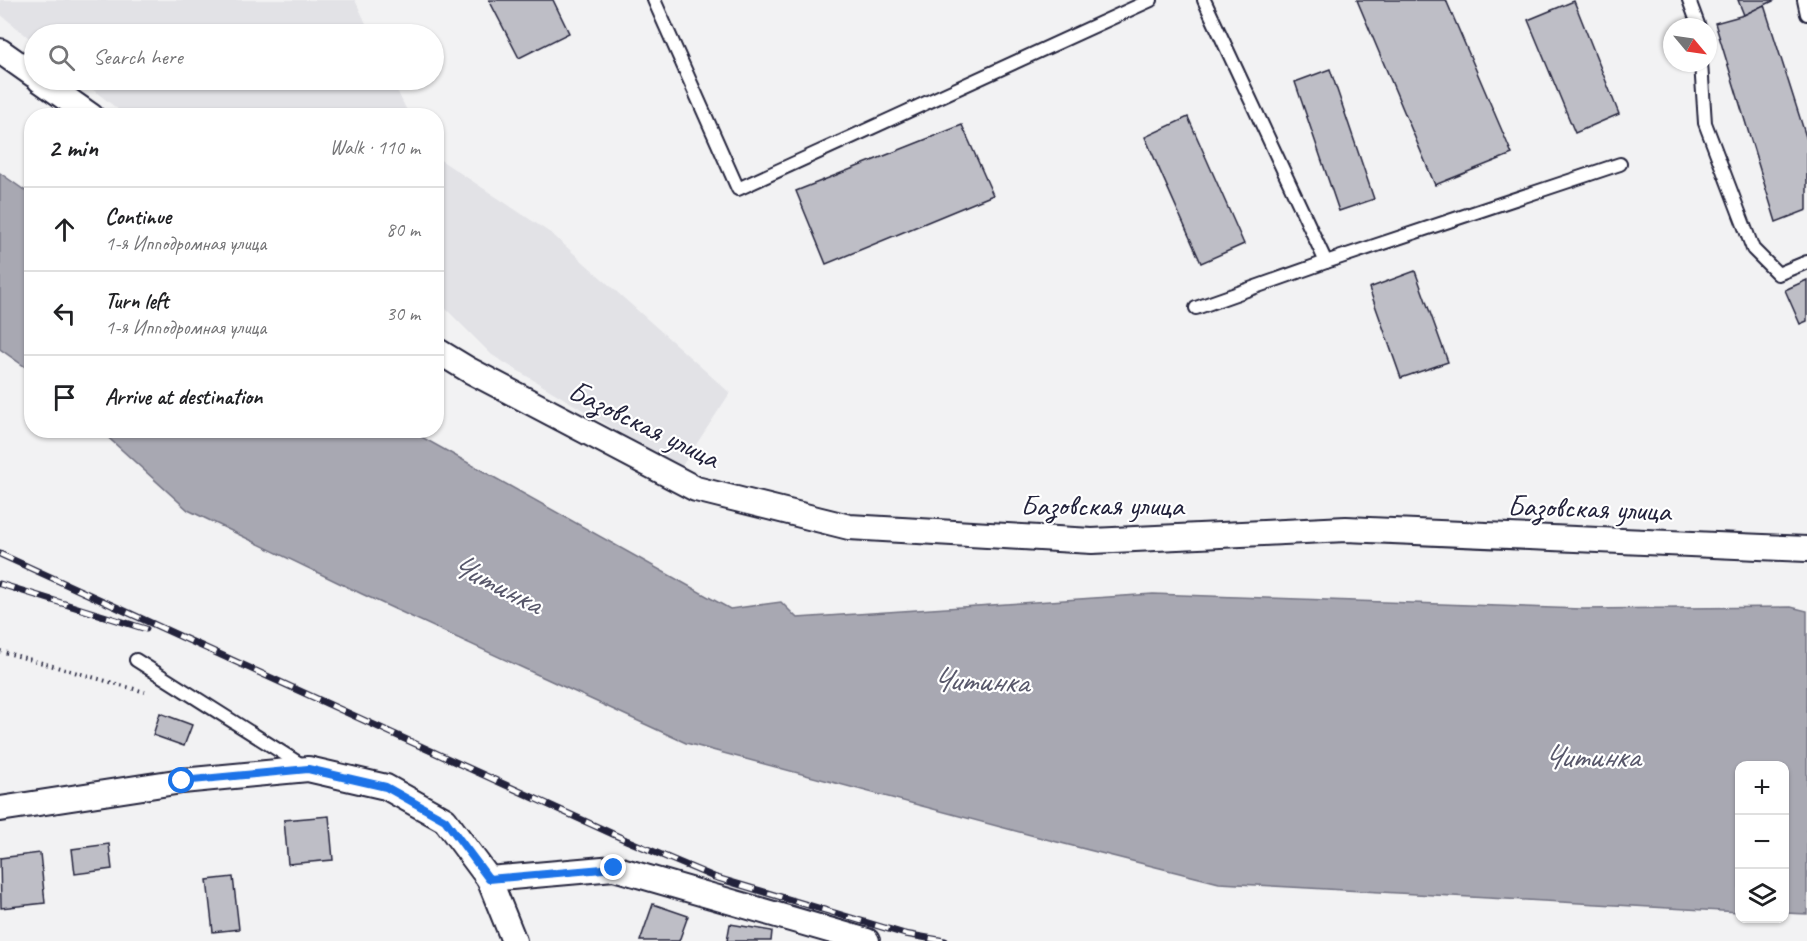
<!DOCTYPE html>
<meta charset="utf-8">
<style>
body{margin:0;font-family:Caveat,sans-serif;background:#f6f6f6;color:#202124}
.controls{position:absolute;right:18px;bottom:18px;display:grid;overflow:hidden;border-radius:12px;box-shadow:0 2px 4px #0004}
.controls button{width:54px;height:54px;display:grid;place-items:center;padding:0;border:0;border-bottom:2px solid #e0e0e0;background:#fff;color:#202124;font:30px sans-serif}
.compass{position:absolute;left:1663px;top:18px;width:54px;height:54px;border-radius:50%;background:#fff;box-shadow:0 2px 4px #0004;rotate:119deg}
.stop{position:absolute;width:18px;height:18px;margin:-14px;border:4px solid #1a73e8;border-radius:50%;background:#fff}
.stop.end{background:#1a73e8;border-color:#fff;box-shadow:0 2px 6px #0008}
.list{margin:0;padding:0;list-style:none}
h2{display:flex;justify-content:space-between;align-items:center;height:78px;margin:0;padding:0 24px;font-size:26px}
h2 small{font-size:20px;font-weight:400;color:#757577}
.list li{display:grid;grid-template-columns:39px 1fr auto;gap:18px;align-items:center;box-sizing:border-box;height:84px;padding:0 24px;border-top:2px solid #e0e0e0}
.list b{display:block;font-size:22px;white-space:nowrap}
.list p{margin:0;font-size:20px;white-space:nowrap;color:#757577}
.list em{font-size:20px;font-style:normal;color:#757577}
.icon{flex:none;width:33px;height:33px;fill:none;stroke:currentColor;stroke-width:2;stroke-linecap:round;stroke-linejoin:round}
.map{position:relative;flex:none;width:1807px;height:941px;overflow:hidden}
.search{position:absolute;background:#fff;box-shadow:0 2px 4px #0004;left:24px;top:24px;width:420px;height:66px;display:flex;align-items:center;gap:15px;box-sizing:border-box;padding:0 21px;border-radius:33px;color:#757577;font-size:22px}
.panel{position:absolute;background:#fff;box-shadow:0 2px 4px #0004;left:24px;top:108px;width:420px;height:330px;border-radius:24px}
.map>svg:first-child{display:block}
.built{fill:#e2e2e6}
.water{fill:#a8a8b2;stroke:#727282;stroke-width:1.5}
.building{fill:#bebec6;stroke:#22223b;stroke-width:1.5}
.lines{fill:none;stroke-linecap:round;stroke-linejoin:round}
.service-casing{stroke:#22223b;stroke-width:16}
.minor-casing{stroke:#22223b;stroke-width:28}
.path{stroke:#22223b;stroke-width:4;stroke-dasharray:1.5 4.5;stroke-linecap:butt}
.service{stroke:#fff;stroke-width:12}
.minor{stroke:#fff;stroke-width:24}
.rail-casing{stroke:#22223b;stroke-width:7}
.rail{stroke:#fff;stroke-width:4.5;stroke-dasharray:14;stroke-linecap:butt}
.route{stroke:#1a73e8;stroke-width:8}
.labels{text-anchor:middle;stroke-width:4.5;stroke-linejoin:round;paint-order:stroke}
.street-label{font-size:30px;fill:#22223b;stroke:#fff}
.water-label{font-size:32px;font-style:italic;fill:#58586b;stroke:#fff}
</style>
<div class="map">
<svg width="1807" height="941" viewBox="0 0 1807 941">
<rect width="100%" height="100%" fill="#f2f2f3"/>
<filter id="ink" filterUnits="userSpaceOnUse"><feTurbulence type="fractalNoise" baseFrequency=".0167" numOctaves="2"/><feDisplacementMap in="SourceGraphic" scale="12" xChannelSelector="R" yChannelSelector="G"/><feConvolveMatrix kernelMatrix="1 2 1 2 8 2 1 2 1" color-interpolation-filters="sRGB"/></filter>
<g filter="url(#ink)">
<g class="built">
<path d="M0,0H355L371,34H34V42L0,14Z"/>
<path d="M81,80H392L409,115H125Z"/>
<path d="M436,157L552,234L730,393L680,469L492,355L437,300Z"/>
</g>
<g class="water">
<path d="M0,173L31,195V371L0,349Z"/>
<path d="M101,431H411L730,609L781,602L797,618L1153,594L1581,609L1791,607L1807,611V914L1785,913L1784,766H1740L1739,912L1219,883L1057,842L686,743L362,594L188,510Z"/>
</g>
<g class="building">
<path d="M489,0H553L569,33L519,58Z"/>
<path d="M1357,0H1446L1512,154L1435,185Z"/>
<path d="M1738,0H1775L1744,15Z"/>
<path d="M1574,1L1619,114L1575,133L1528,20Z"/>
<path d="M1764,5L1807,140V210L1776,222L1715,23L1744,15Z"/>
<path d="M1330,69L1374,199L1339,211L1295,82Z"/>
<path d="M1188,117L1244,244L1201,263L1145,137Z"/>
<path d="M962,125L993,195L826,264L796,191Z"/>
<path d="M1415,271L1448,362L1401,378L1369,288Z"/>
<path d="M1807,280V321L1800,324L1785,290Z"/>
<path d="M160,713L192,725L184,746L153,735Z"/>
<path d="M329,816L333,860L288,864L284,820Z"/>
<path d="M109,844L112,869L75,874L72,849Z"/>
<path d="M40,853L45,903L1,908L0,858Z"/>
<path d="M233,877L239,929L213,932L207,880Z"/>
<path d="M653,904L688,916L679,941H640Z"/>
<path d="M730,924L772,931L771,941H727Z"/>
</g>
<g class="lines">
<g class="service-casing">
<g id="service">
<path d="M654,0L738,189L1151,0"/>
<path d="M1204,0L1326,262L1620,164"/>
<path d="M1689,0L1699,27"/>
<path d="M1804,0L1807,14"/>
<path d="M1701,63L1705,123L1753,249L1778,274L1807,262"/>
<path d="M1196,308L1326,262"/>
<path d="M136,660L305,767"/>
</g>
</g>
<g class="minor-casing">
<g id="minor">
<path d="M0,51L34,75"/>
<path d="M40,80L91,116"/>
<path d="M436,350L469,370L696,489L849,527L1092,541L1346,529L1807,549"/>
<path d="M0,809L182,781L308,769L386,787L445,820L489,879L614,868L867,941"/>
<path d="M489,879L514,941"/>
</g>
</g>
<path class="path" d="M0,651L145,692"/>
<use href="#service" class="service"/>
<use href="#minor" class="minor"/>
<g class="rail-casing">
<g id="rail">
<path d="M0,554L626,840L714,877L905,934L945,941"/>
<path d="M0,584L146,629"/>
</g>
</g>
<use href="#rail" class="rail"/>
</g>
</g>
<g class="lines" filter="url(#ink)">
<path class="route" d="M182,781L308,769L386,787L445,820L489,879L614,868"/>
</g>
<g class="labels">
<g class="street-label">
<text transform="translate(644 424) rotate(26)" y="10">Базовская улица</text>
<text x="1102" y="515">Базовская улица</text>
<text transform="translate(1589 508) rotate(2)" y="10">Базовская улица</text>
</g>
<g class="water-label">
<text transform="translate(497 583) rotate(27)" y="11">Читинка</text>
<text transform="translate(980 680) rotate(2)" y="11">Читинка</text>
<text x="1591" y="767">Читинка</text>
</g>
</g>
</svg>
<div class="controls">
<button>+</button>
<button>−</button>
<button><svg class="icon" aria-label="layers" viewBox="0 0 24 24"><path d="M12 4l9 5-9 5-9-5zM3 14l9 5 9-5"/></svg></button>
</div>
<svg class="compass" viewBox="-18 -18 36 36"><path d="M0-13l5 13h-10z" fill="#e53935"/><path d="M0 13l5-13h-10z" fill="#757577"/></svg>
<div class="stop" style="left:182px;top:781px"></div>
<div class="stop end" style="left:614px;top:868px"></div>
<div class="search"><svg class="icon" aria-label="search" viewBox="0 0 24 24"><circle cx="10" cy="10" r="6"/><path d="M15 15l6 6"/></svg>Search here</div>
<section class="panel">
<h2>2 min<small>Walk · 110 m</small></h2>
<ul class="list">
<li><svg class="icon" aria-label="ahead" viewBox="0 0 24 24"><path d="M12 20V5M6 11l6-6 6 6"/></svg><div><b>Continue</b><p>1-я Ипподромная улица</p></div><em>80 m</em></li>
<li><svg class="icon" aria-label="left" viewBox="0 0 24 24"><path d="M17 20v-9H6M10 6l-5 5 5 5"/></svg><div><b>Turn left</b><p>1-я Ипподромная улица</p></div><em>30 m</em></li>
<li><svg class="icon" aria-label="arrive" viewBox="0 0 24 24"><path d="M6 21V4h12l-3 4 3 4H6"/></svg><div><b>Arrive at destination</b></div></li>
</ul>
</section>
</div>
